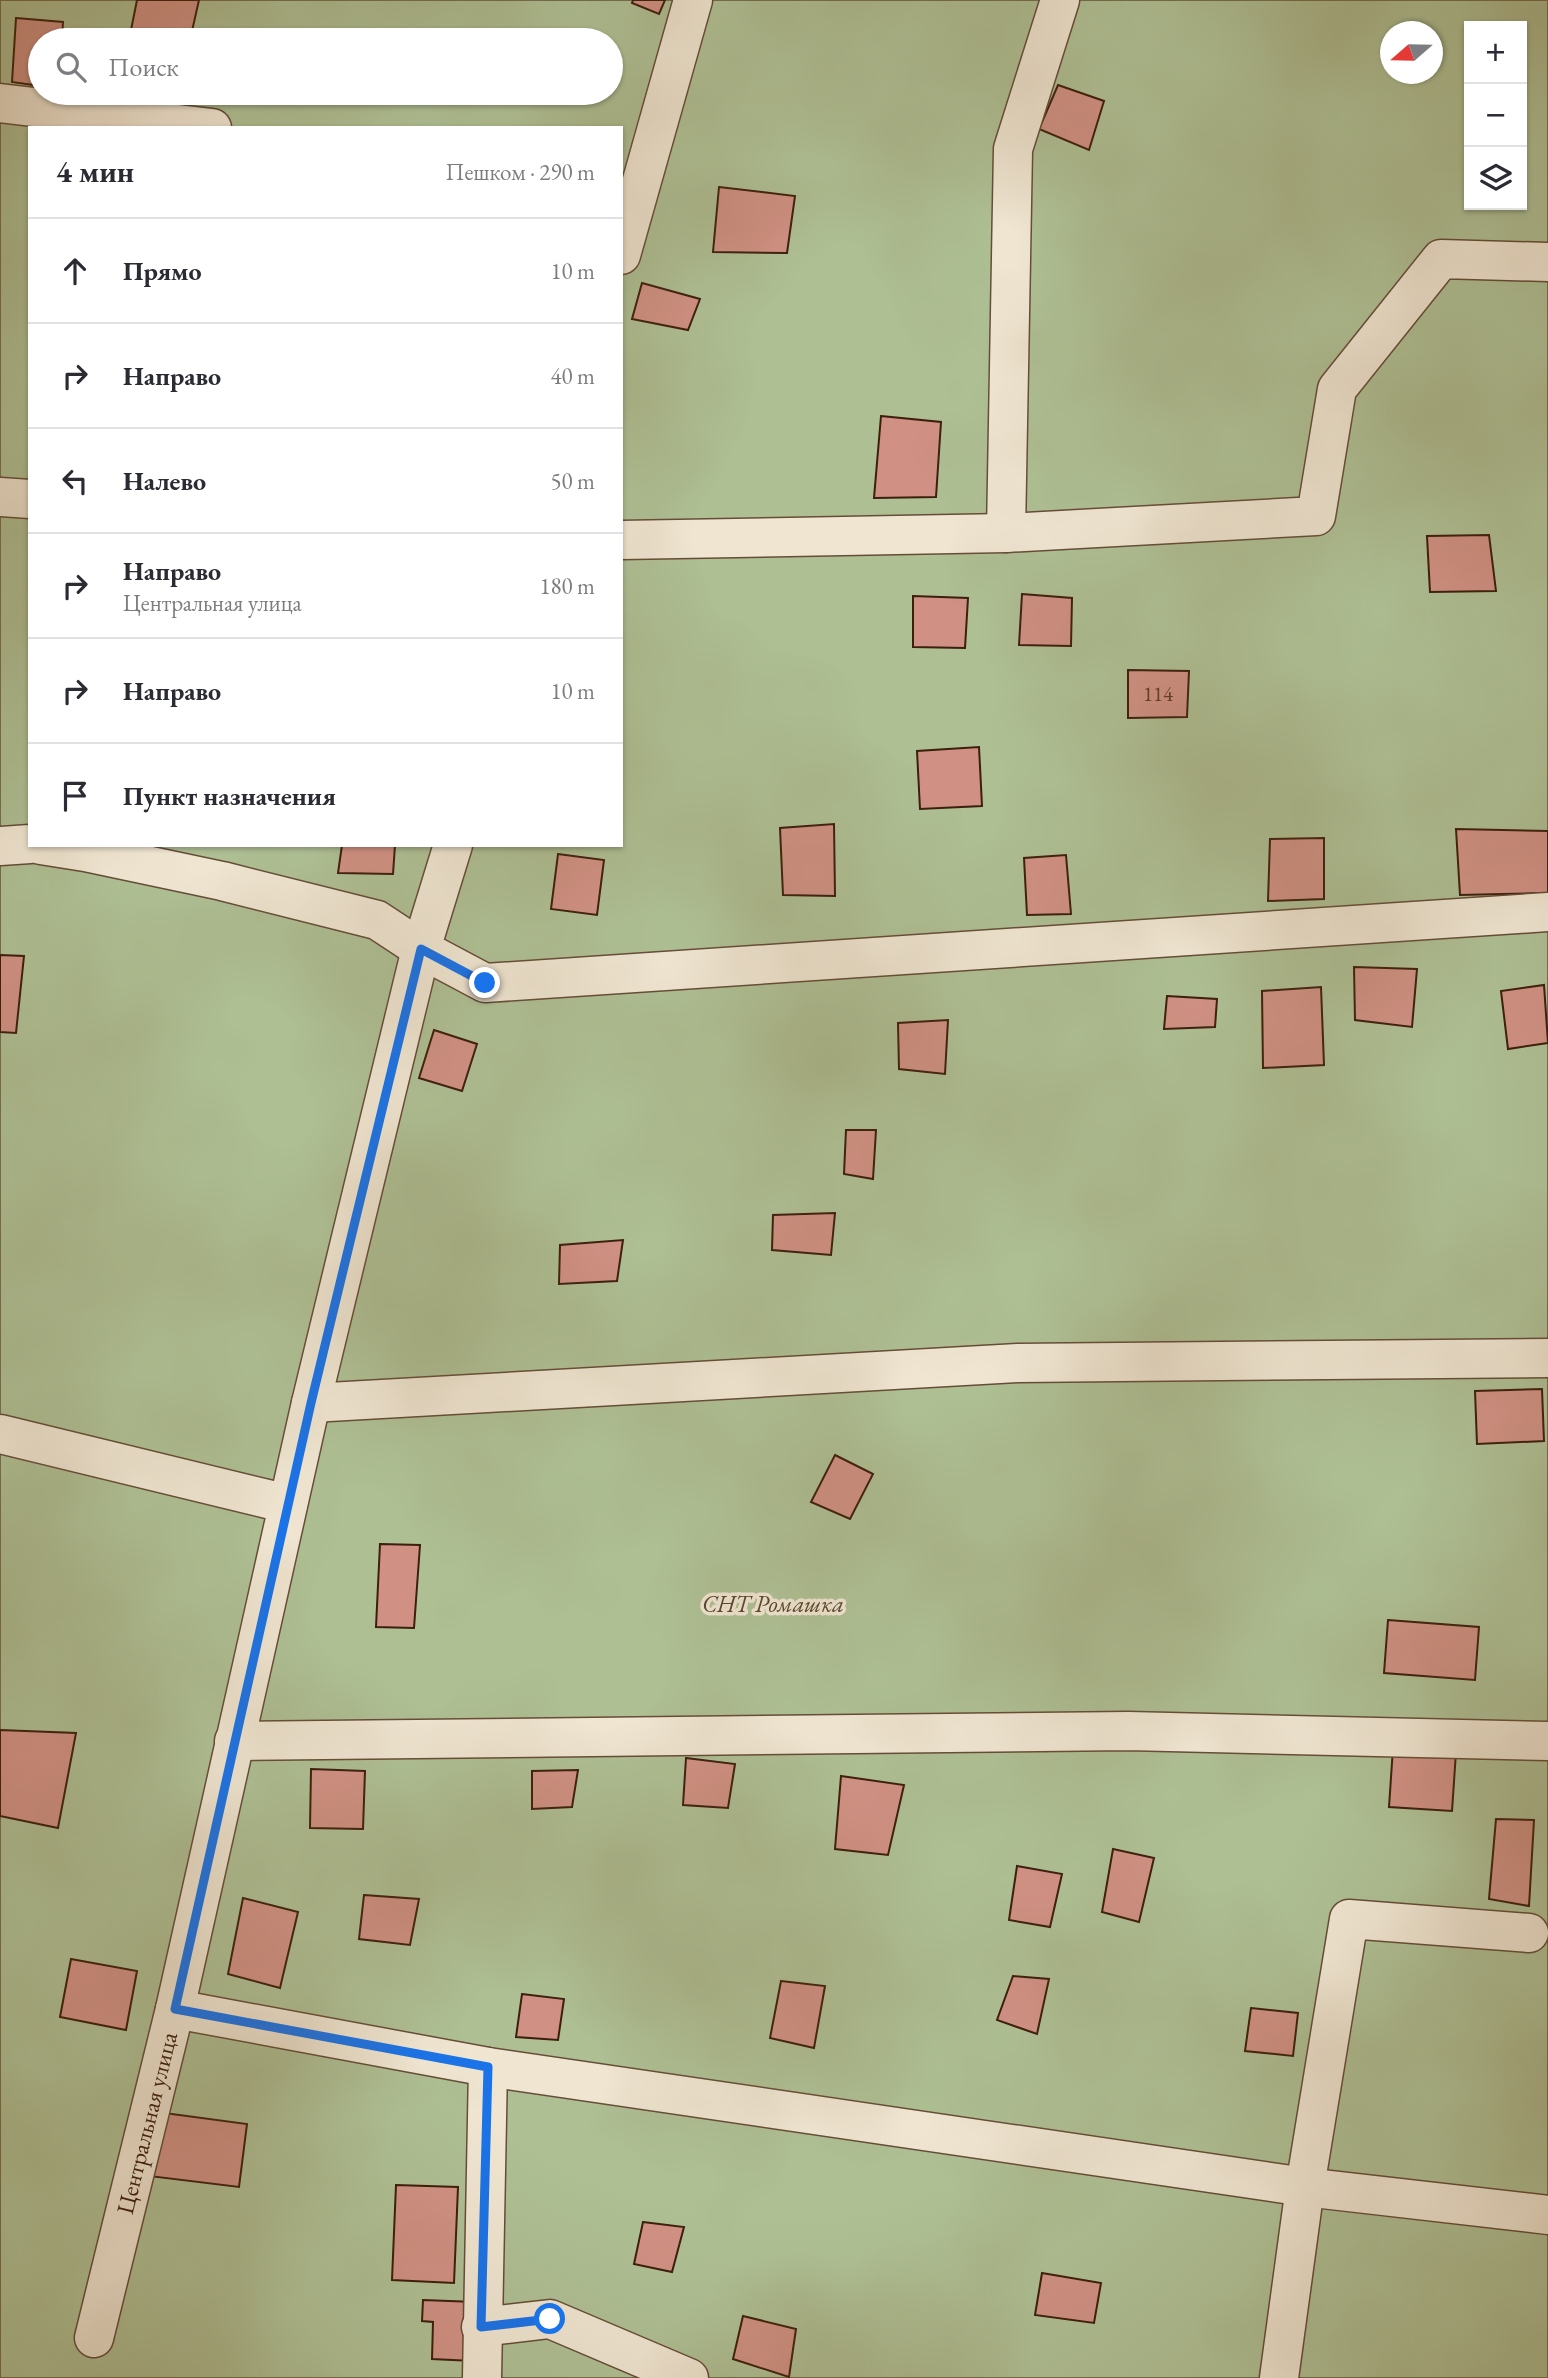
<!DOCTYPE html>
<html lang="ru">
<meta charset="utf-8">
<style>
body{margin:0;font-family:"EB Garamond",serif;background:#f7f7f7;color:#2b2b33}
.controls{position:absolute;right:21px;top:21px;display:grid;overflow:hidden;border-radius:0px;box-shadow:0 2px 5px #0004}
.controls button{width:63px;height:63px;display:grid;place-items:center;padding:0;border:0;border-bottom:2px solid #e1e1e2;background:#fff;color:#2b2b33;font:35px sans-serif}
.compass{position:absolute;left:1380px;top:21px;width:63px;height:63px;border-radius:50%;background:#fff;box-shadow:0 2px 5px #0004;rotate:250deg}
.stop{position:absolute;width:21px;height:21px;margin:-16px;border:5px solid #1a73e8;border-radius:50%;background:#fff}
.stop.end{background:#1a73e8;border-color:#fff;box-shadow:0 2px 7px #0008}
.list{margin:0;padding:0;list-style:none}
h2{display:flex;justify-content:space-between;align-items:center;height:91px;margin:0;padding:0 28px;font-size:30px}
h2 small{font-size:23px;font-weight:400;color:#7c7c81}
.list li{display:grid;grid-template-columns:46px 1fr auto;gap:21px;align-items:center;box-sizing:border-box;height:105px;padding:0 28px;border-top:2px solid #e1e1e2}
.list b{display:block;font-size:26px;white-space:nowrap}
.list p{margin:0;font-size:23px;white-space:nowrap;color:#7c7c81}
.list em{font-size:23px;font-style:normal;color:#7c7c81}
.icon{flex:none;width:38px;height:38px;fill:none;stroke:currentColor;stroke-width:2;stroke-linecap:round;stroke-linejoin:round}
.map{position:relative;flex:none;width:1548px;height:2378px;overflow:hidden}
.search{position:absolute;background:#fff;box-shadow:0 2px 5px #0004;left:28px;top:28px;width:595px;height:77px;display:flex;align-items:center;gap:18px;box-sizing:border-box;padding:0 24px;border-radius:38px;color:#7c7c81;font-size:26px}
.panel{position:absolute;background:#fff;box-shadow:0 2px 5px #0004;left:28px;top:126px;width:595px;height:721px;border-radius:0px}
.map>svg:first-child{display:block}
.green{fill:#aebf94;stroke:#756f50;stroke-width:2;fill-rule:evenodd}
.building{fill:#d09184;stroke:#3c1f0d;stroke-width:2}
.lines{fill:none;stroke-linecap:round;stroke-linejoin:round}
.minor-casing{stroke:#664d38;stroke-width:41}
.minor{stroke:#efe5d1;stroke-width:38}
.route{stroke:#1a73e8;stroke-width:9}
.labels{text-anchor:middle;stroke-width:7;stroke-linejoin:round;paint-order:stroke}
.number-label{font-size:21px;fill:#613c2b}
.park-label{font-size:24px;font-style:italic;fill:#58472f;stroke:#efe5d1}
.street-label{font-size:24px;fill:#3c1f0d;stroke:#efe5d1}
</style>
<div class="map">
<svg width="1548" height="2378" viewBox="0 0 1548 2378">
<rect width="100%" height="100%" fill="#e6d7b8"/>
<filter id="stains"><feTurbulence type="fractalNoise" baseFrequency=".00286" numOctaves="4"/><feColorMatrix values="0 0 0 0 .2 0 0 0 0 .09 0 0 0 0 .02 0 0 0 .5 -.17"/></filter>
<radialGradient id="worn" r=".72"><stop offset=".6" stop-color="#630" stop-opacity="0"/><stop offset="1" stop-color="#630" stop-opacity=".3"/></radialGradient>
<path class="green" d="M0,0H1548V2378H0ZM1469,26H1522V205H1469ZM1390,32H1432V74H1390ZM40,40H611V93H40ZM30,128H621V845H30Z"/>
<g class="building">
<path d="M137,0H199L190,40H129Z"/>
<path d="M633,0H665L659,14L632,3Z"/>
<path d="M16,18L63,22L62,40H40V86L12,82Z"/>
<path d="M1058,85L1104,101L1089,150L1039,129Z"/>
<path d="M719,187L795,196L787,253L713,252Z"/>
<path d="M642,283L700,299L688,330L632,319Z"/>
<path d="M881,416L941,422L936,497L874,498Z"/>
<path d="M1489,535L1496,591L1430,592L1427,536Z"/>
<path d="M1022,594L1072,598L1071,646L1019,645Z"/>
<path d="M913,596L968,598L965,648L913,647Z"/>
<path d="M1128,670L1189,671L1187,717L1128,718Z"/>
<path d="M979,747L982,806L920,809L917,751Z"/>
<path d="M834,824L835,896L783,895L780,828Z"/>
<path d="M1456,829L1548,831V893L1460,895Z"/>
<path d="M1324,838V899L1268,901L1270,839Z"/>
<path d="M342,845H395L393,874L338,873Z"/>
<path d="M558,854L604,860L597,915L551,909Z"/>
<path d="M1066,855L1071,914L1027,915L1024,858Z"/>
<path d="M0,955L24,956L16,1033L0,1032Z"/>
<path d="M1354,967L1417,969L1412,1027L1355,1020Z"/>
<path d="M1544,985L1548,1043L1508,1049L1501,991Z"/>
<path d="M1321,987L1324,1065L1263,1068L1262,991Z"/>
<path d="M1167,996L1217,999L1215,1027L1164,1029Z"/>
<path d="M948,1020L945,1074L899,1069L898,1023Z"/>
<path d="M434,1030L477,1044L462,1091L419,1078Z"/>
<path d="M846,1130H876L873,1179L844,1174Z"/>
<path d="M835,1213L831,1255L772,1250L773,1215Z"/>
<path d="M623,1240L617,1281L559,1284L560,1245Z"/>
<path d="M1542,1389L1544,1441L1477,1444L1475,1391Z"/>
<path d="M835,1455L873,1474L850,1519L811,1502Z"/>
<path d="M380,1544L420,1545L414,1628L376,1627Z"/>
<path d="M1388,1620L1479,1627L1475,1680L1384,1673Z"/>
<path d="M0,1730L76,1733L58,1828L0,1816Z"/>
<path d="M1393,1748L1456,1752L1452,1811L1389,1807Z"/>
<path d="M686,1758L735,1764L728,1808L683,1805Z"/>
<path d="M311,1769L365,1771L363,1829L310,1828Z"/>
<path d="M578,1770L572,1807L532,1809V1771Z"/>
<path d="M841,1776L904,1785L888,1855L835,1849Z"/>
<path d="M1496,1819L1534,1820L1529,1906L1489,1899Z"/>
<path d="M1113,1849L1154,1858L1139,1922L1102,1912Z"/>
<path d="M1017,1866L1062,1874L1050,1927L1009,1920Z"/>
<path d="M364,1895L419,1899L410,1945L359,1939Z"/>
<path d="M243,1898L298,1912L280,1988L228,1974Z"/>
<path d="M71,1959L137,1971L126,2030L60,2017Z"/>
<path d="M1013,1976L1049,1979L1037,2034L997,2020Z"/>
<path d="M781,1981L825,1986L814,2048L770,2038Z"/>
<path d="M522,1994L564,1999L558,2040L516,2037Z"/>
<path d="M1251,2008L1298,2013L1293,2056L1245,2051Z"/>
<path d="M157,2112L247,2124L239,2187L149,2176Z"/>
<path d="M396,2185L458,2187L454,2283L392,2280Z"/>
<path d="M643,2222L684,2227L672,2272L634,2264Z"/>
<path d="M1042,2273L1101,2283L1094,2323L1035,2315Z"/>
<path d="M423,2300L475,2302L473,2361L432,2359L433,2322L422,2321Z"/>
<path d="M743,2316L796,2329L789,2377L733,2359Z"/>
</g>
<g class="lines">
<g class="minor-casing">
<g id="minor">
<path d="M0,103L212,128"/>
<path d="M621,255L693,0"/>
<path d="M0,497L30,499"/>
<path d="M1006,533L1013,149L1060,0"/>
<path d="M621,540L1006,533L1316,516L1337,389L1441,259L1548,262"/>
<path d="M41,845L85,852L222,881L377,920L421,949L485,983L1548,912"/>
<path d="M0,846L30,844"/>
<path d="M311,1403L1018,1363L1548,1358"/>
<path d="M0,1434L288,1504"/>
<path d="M234,1741L1128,1731L1548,1741"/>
<path d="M175,2009L488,2067L1305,2187L1548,2215"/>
<path d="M481,2327L550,2319L689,2378"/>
<path d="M94,2338L175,2009L311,1403L421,949L453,845"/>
<path d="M482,2378L488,2067"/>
<path d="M1279,2378L1305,2187L1349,1919L1529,1933"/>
</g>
</g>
<use href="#minor" class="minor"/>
</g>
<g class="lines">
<path class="route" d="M485,983L421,949L311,1403L175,2009L488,2067L481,2327L550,2319"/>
</g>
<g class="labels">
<g class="number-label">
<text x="1158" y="701">114</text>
</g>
<g class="park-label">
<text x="773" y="1612">СНТ Ромашка</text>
</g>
<g class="street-label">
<text transform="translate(147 2123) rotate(-76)" y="8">Центральная улица</text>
</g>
</g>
<rect width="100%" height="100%" filter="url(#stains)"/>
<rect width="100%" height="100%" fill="url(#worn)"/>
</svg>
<div class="controls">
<button>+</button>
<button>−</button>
<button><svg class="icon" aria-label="layers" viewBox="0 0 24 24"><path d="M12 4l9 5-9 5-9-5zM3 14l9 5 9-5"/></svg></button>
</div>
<svg class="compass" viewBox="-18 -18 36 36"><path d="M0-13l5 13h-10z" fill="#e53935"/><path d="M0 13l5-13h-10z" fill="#7c7c81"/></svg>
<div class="stop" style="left:550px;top:2319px"></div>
<div class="stop end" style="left:485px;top:983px"></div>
<div class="search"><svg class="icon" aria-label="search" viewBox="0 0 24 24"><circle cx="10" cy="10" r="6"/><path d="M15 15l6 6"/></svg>Поиск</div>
<section class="panel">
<h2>4 мин<small>Пешком · 290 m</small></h2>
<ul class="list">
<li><svg class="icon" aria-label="ahead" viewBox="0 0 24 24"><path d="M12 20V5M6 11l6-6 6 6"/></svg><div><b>Прямо</b></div><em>10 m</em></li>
<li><svg class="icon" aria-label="right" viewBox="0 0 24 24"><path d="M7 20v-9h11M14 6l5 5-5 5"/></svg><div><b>Направо</b></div><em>40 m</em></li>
<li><svg class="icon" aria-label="left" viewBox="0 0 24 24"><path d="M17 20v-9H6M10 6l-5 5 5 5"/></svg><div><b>Налево</b></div><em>50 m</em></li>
<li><svg class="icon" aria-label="right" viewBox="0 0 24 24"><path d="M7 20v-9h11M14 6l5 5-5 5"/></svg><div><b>Направо</b><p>Центральная улица</p></div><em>180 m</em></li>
<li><svg class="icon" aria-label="right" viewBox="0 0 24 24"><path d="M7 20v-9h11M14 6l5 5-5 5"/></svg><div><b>Направо</b></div><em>10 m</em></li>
<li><svg class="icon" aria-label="arrive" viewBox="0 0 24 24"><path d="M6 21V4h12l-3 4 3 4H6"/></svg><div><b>Пункт назначения</b></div></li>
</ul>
</section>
</div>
